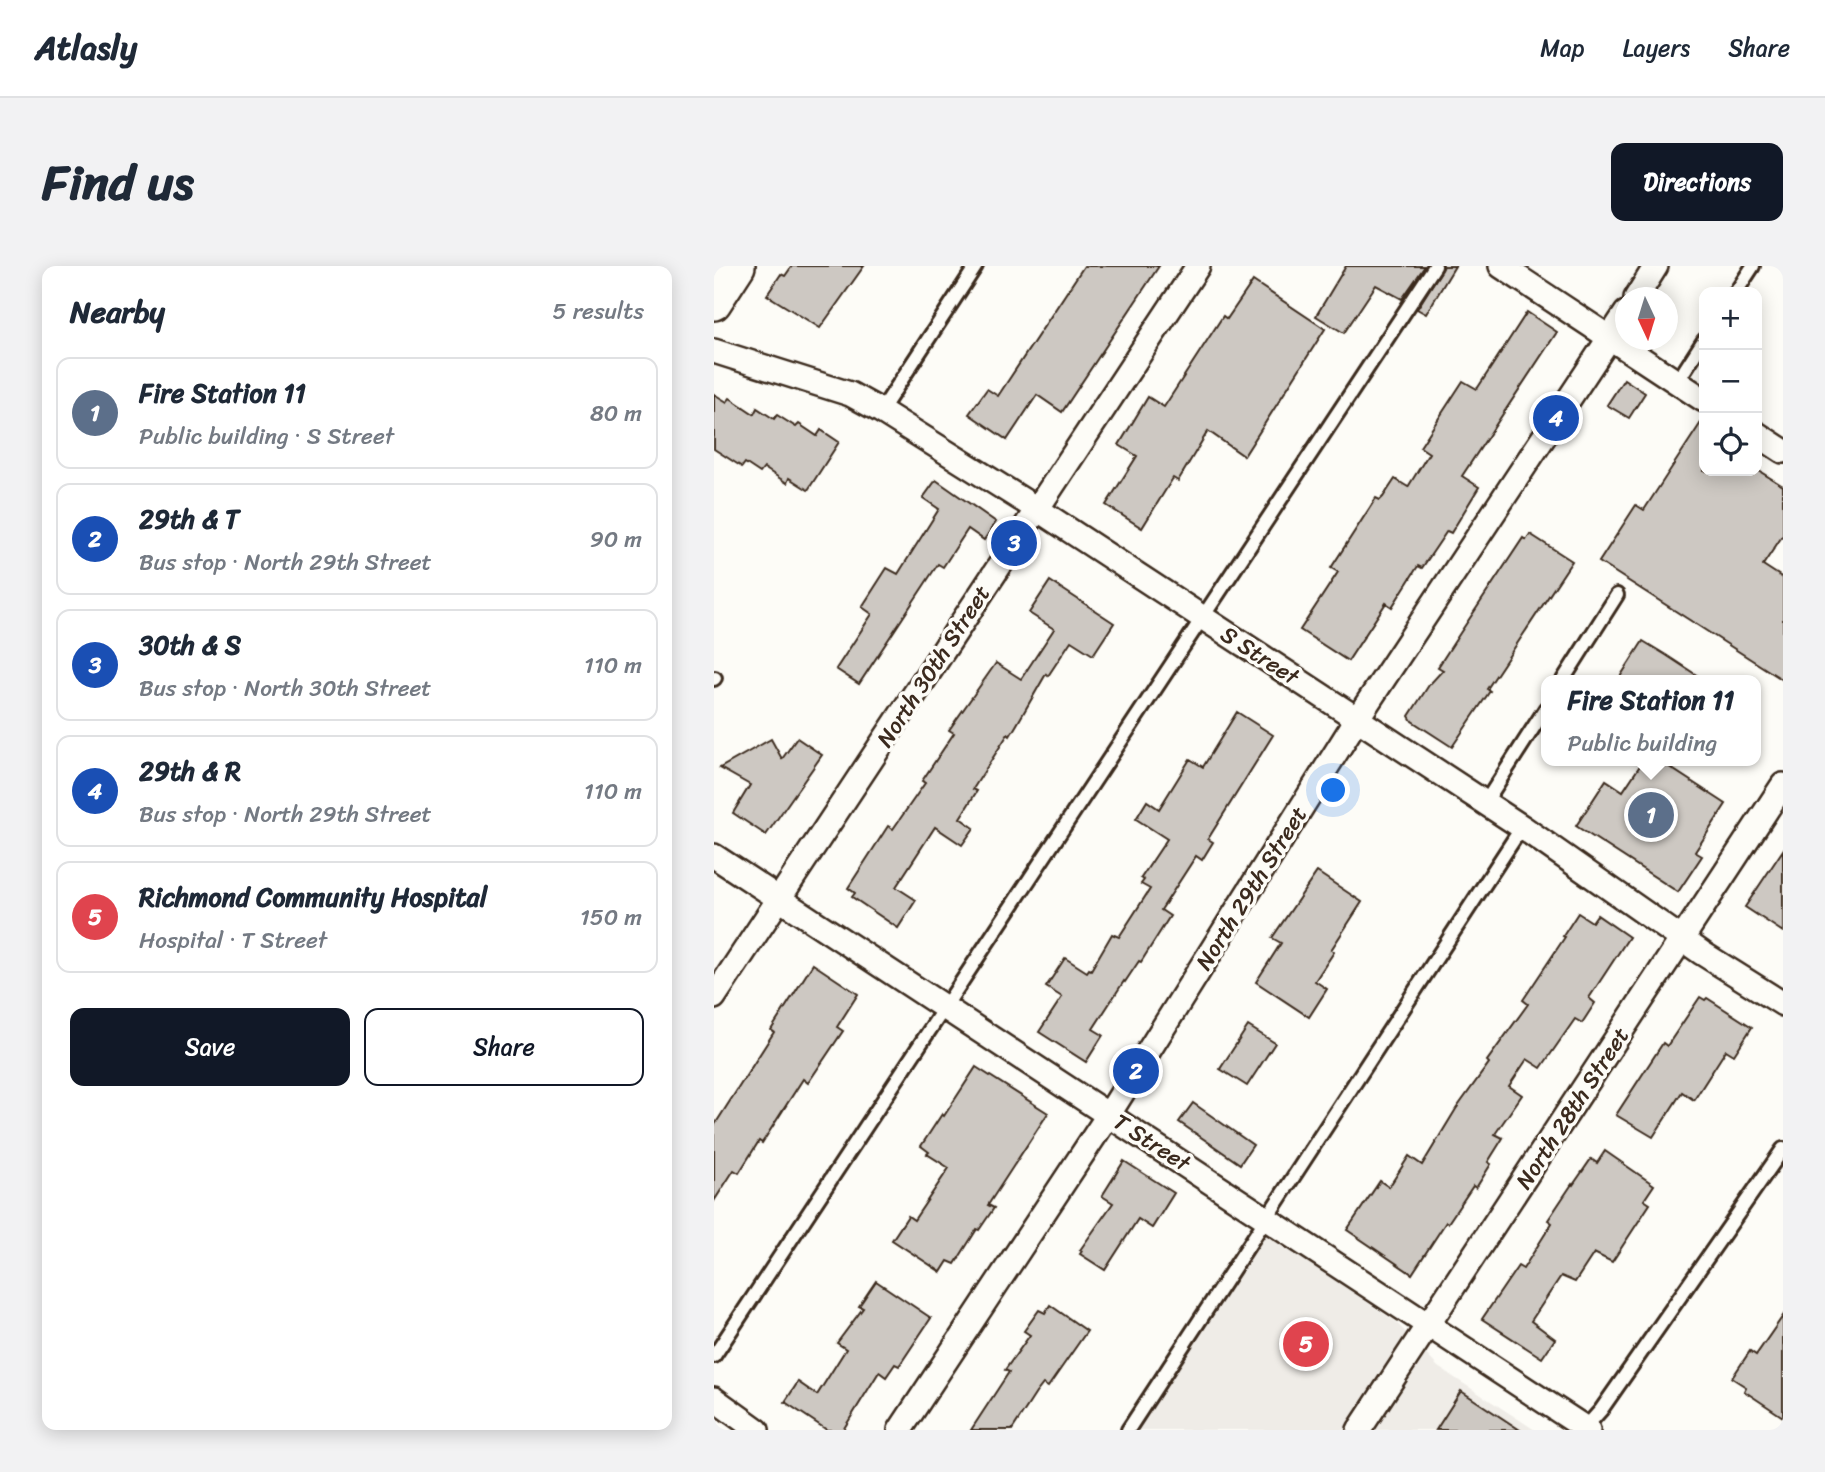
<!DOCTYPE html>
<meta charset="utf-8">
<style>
body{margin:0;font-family:Sriracha,sans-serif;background:#f2f2f3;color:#1f2937}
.controls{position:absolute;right:21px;top:21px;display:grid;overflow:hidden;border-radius:14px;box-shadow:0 4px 18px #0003}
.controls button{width:63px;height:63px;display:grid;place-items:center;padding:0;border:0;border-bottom:2px solid #e0e1e3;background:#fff;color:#1f2937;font:35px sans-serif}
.compass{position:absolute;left:901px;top:21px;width:63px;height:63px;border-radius:50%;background:#fff;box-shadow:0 4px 18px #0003;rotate:176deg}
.you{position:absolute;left:620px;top:525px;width:24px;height:24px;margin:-18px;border:5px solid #fff;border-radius:50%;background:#1a73e8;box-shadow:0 0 0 10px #1a73e833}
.badge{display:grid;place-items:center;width:46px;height:46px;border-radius:50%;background:#111827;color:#fff;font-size:23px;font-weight:700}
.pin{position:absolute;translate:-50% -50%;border:4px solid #fff;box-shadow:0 2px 7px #0006}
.popup{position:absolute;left:827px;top:409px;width:220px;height:91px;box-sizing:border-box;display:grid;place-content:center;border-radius:14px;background:#fff;filter:drop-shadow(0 2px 5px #0005);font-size:23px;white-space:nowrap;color:#747a83}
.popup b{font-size:26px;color:#1f2937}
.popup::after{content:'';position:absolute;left:50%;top:100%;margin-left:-14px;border:14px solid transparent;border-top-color:#fff}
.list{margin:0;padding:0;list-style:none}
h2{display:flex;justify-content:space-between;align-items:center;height:91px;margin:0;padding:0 28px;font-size:30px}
h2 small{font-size:23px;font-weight:400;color:#747a83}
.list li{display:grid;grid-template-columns:46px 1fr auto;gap:21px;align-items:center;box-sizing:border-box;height:112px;margin:0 14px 14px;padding:0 14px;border:2px solid #e0e1e3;border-radius:14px}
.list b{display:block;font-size:26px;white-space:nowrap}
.list p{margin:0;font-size:23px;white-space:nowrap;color:#747a83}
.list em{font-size:23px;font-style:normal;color:#747a83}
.actions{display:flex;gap:14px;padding:21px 28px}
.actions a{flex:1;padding:16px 0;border:2px solid #111827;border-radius:14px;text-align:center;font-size:24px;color:#111827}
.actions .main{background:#111827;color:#fff}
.icon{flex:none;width:38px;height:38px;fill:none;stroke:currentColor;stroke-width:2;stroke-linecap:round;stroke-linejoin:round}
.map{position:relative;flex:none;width:1069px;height:1164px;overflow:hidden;border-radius:14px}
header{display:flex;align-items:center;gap:42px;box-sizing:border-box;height:98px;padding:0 35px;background:#fff;border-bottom:2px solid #e0e1e3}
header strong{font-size:33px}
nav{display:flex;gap:38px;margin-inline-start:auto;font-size:24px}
.intro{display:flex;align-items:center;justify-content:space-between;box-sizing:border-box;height:168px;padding:0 42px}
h1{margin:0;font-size:49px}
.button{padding:18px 32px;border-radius:14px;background:#111827;color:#fff;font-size:24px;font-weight:700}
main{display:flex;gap:42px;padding:0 42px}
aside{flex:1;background:#fff;border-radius:14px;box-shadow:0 4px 18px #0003}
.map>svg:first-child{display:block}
.built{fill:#efece7}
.building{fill:#cdc8c2;stroke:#3b2a1e;stroke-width:2}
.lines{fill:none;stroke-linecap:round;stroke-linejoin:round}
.lane-casing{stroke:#3b2a1e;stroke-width:18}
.street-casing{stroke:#3b2a1e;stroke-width:28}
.secondary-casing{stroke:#3b2a1e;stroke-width:38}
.lane{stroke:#fdfcf7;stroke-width:12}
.street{stroke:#fdfcf7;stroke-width:23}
.secondary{stroke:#fdfcf7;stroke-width:33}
.labels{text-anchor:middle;stroke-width:7;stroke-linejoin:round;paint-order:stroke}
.street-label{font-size:23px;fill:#3b2a1e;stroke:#fdfcf7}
</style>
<header>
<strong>Atlasly</strong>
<nav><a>Map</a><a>Layers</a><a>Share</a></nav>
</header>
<div class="intro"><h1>Find us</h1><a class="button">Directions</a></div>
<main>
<aside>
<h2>Nearby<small>5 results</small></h2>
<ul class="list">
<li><span class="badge" style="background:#5c6f8a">1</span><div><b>Fire Station 11</b><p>Public building · S Street</p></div><em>80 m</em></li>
<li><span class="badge" style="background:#1a4fb4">2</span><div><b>29th &amp; T</b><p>Bus stop · North 29th Street</p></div><em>90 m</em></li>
<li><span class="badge" style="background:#1a4fb4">3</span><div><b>30th &amp; S</b><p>Bus stop · North 30th Street</p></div><em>110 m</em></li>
<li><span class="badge" style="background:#1a4fb4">4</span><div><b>29th &amp; R</b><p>Bus stop · North 29th Street</p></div><em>110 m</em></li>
<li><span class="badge" style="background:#e0444e">5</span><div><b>Richmond Community Hospital</b><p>Hospital · T Street</p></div><em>150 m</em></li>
</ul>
<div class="actions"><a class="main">Save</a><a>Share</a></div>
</aside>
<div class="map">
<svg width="1069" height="1164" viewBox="0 0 1069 1164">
<rect width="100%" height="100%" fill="#fdfcf7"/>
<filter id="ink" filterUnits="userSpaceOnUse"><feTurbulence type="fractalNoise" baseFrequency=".0143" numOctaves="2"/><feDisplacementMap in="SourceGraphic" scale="14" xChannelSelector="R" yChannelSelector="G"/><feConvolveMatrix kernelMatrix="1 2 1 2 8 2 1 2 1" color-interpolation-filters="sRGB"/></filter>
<g filter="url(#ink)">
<path class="built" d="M552,968L682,1056L724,1101L821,1164H424Z"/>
<g class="building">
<path d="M78,0H150L106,62L53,29L67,8L71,10Z"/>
<path d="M370,0H445L348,146L323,129L293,174L255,148L273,123L284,130Z"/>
<path d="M632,0H711L688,33L662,19L630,67L602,50Z"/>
<path d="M730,0H741L712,48L703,43Z"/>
<path d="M539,15L611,63L530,190L494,165L464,215L459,212L428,262L392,239L423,190L405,179L434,131L450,141L509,50L513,53Z"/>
<path d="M813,46L843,66L748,210L765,221L737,267L733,265L708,302L704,300L678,341L672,337L634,395L586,364L624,306L617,302L662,232L666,234L669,231L681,213L694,221L715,187L706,181L749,115L763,123Z"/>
<path d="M910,113L931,127L915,152L893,139Z"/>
<path d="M0,128L13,136L16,132L40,148L43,142L60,153L63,149L82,161L85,158L103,170L107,164L125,176L94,224L75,212L73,217L50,202L46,207L31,197L28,201L0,183Z"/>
<path d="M990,152V205H1045L1069,220V269L1049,299L1069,312V414L885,296L922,239L930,244Z"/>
<path d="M222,214L282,256L270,274L254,263L229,301L224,298L145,418L122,403L158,348L148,341L173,302L184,308L225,243L209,232Z"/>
<path d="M816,268L858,295L773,423L776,425L738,481L698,455L695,450L715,419L729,404L724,401L746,367L809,272L812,274Z"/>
<path d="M336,315L400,357L379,389L357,375L334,410L332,408L302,460L296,470L294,468L259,523L263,525L246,552L260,562L248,579L221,561L182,621L202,634L184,662L138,631L141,627L134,622L174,560L179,563L211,517L208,515L240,467L235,464L282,397L307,413L340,363L315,347Z"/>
<path d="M929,375L952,389L990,414H904Z"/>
<path d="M523,446L559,469L494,573L499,576L488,594L482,590L447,644L456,650L427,696L425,695L411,716L410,715L379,763L389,769L372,796L325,766L348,731L332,721L351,692L373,706L375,703L377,704L398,668L405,671L436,623L427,618L430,614L427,612L453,573L422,553L433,535L445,543L476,493L489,501Z"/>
<path d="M83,472L108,489L52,569L19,547L36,519L6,502L57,473L68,493Z"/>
<path d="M929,495H946L1012,538L981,586L988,590L964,626L862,560L892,514L909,525Z"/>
<path d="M1069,584V666L1031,641Z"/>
<path d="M603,606L648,636L617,684L620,686L601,715L613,723L595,751L542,716L567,677L558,672Z"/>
<path d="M864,647L878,656L883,649L915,671L875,732L881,737L868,757L861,753L827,802L813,793L795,820L808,829L781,868L789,872L774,896L777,898L762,922L759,920L734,957L732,956L698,1008L633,964L666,915L675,921L695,890L708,899L742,843L775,797L773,795L814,738L809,734L851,671L849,670Z"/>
<path d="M99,698L144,728L123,761L129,765L94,817L89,813L48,877L45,875L25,907L20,904L0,935V860L60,766L57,764Z"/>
<path d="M986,731L991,734L993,732L1038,761L1020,789L1012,784L980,834L968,826L939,871L902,849L949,777L953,780Z"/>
<path d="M534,760L561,777L533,820L506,803Z"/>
<path d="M262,801L334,847L274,939L280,942L265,964L263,963L241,998L234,995L227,1006L178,974L194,950L200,954L235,902L213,888L215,886L207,880L228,848L230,850Z"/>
<path d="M479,837L539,879L526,898L465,856Z"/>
<path d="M891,885L940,919L930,934L936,938L898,996L880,987L861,1016L847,1010L817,1055L841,1073L828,1092L768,1053L804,1000L809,1003L838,957L834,954L858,918L859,919L877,893L883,897Z"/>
<path d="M410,895L460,927L438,962L424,953L391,1004L366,988L368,985L366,984L399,937L388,930Z"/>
<path d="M162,1015L217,1052L185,1100L181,1098L172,1111L165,1106L129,1164H113L71,1136L84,1116L103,1129L132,1083L123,1077L149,1042L145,1040Z"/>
<path d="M336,1039L373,1065L334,1121L329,1118L322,1127L298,1164H257L295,1106L291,1104L316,1069L310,1065L325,1044L331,1047Z"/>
<path d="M1069,1050V1151L1030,1125L1032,1121L1018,1112L1036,1085L1042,1089Z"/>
<path d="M747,1125L806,1164H722Z"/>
</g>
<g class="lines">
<g class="lane-casing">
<g id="lane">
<path d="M1022,26L1039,0"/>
<path d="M963,116L990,74"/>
<path d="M167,145L262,0"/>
<path d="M0,413L1,412"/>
<path d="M849,414L903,329"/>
<path d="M771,537L832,442"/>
<path d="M0,1090L721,0"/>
<path d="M871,1162L887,1144L1069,883"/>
<path d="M414,1164L808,561"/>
</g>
</g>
<g class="street-casing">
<g id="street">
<path d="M787,0L990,134"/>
<path d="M922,32L942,0"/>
<path d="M0,85L136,128L167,145L323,243L808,561L988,687L1069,738"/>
<path d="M1043,168L1069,185"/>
<path d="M0,590L874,1164"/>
<path d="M0,731L484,0"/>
<path d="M0,1133L43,1164"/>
<path d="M186,1164L395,848L643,453L912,47"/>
<path d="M645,1164L1069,519"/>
</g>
</g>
<g class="secondary-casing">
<path id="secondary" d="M0,37L24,0"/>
</g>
<use href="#lane" class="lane"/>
<use href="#street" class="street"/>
<use href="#secondary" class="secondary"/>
</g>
</g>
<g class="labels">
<g class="street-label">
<text transform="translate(546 389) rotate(33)" y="8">S Street</text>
<text transform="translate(219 400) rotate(-57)" y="8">North 30th Street</text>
<text transform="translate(537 622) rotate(-58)" y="8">North 29th Street</text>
<text transform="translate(858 842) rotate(-57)" y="8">North 28th Street</text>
<text transform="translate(438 876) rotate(33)" y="8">T Street</text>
</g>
</g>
</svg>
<div class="controls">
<button>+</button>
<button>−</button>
<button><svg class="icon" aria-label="locate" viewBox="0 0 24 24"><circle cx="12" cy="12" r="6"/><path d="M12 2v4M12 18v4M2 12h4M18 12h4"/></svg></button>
</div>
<svg class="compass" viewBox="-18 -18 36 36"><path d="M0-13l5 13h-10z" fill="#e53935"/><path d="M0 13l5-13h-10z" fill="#747a83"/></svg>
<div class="you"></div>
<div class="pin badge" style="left:937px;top:549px;background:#5c6f8a">1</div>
<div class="popup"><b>Fire Station 11</b>Public building</div>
<div class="pin badge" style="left:422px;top:805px;background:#1a4fb4">2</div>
<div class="pin badge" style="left:300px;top:277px;background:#1a4fb4">3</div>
<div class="pin badge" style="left:842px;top:152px;background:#1a4fb4">4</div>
<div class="pin badge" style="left:592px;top:1078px;background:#e0444e">5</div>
</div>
</main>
